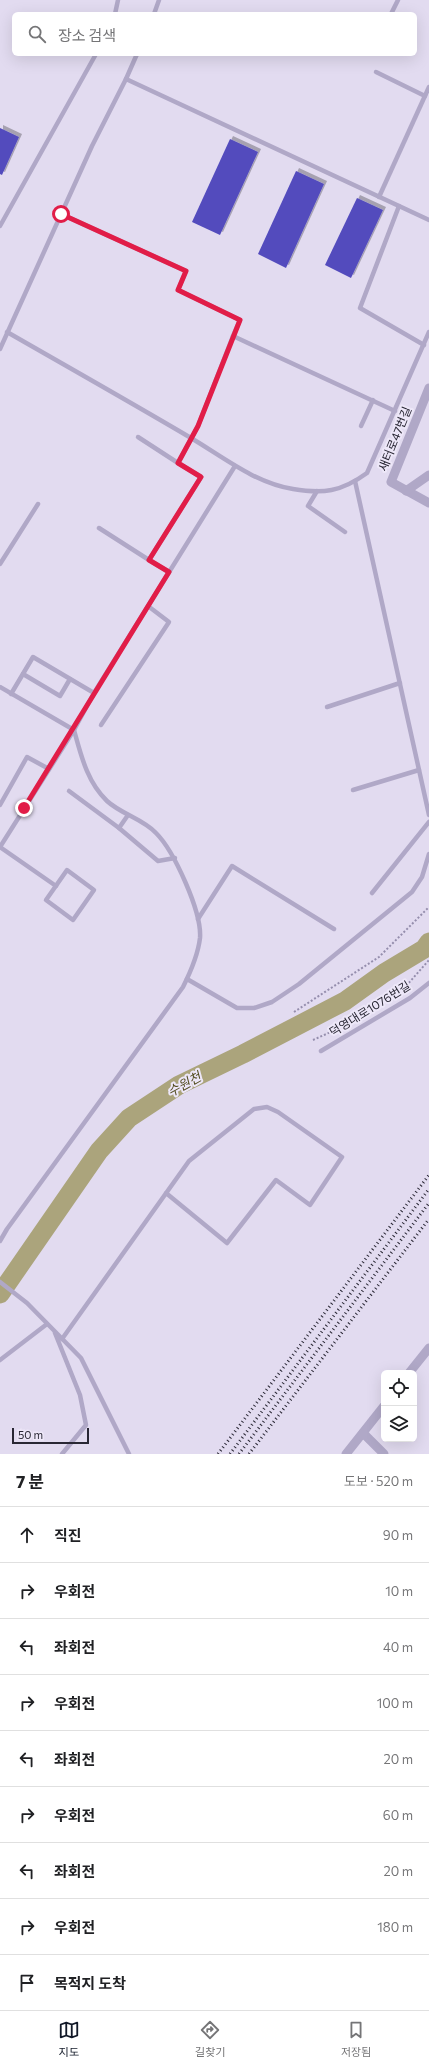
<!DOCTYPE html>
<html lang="ko">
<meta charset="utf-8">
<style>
body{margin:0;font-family:Commissioner,"Noto Sans KR",sans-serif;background:#f6f6f6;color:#202124}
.controls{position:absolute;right:12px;bottom:12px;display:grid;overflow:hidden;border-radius:6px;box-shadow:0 4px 16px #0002}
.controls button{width:36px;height:36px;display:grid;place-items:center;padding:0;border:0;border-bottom:1px solid #e0e0e0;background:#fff;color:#202124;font:20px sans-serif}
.scale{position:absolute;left:12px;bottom:10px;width:77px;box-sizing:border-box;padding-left:4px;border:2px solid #292734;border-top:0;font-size:11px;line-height:14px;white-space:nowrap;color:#292734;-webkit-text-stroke:3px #ede7f8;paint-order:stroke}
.stop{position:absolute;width:12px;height:12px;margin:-9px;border:3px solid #e11d48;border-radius:50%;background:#fff}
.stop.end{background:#e11d48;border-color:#fff;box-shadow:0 1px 4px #0008}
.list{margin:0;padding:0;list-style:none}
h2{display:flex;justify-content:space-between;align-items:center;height:52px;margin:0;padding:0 16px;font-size:17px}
h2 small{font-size:13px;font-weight:400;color:#757577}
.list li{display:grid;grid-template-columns:26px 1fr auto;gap:12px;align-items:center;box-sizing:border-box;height:56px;padding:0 16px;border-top:1px solid #e0e0e0}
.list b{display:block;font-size:15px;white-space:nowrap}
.list em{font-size:13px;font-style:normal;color:#757577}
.icon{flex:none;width:22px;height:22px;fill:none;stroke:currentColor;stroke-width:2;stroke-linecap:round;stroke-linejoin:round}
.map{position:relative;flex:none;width:429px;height:1454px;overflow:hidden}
.search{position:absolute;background:#fff;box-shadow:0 4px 16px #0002;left:12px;right:12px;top:12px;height:44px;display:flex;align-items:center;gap:10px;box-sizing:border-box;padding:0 14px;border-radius:6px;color:#757577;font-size:15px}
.sheet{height:556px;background:#fff}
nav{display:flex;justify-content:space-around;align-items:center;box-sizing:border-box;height:56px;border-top:1px solid #e0e0e0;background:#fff;font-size:11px;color:#757577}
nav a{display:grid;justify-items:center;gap:2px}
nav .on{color:#111827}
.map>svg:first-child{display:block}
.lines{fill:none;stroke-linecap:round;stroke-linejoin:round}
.river{stroke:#aba47c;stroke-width:19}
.building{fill:#524bbd;filter:url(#shadow)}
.path{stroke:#958ead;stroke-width:2;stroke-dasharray:2 2;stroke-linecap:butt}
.service{stroke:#b0a8c7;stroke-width:4.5}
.minor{stroke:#b0a8c7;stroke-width:9}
.rail{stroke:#292734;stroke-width:3;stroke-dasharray:1 3;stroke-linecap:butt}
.route{stroke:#e11d48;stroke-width:5}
.labels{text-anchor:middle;stroke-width:4;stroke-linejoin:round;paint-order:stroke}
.street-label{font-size:12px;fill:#292734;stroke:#ede7f8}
.water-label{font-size:13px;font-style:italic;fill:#534d20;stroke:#ede7f8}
</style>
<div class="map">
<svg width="429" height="1454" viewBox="0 0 429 1454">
<defs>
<filter id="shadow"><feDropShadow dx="3" dy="-3" stdDeviation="0" flood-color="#0004"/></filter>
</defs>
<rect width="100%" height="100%" fill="#e2dbf0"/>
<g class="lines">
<path class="river" d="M0,1294L99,1151L129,1118L179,1085L243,1054L345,1001L384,973L424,949L429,942"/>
</g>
<g class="building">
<path d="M0,128L19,137L2,175L0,174Z"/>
<path d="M230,139L258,152L220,235L192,222Z"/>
<path d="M296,171L324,184L286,268L258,254Z"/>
<path d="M357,198L383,210L351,278L325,265Z"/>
</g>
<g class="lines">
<g class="path">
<path d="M294,1012L379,957L429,907"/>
<path d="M313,1040L344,1026L407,985L429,960"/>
</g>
<g class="service">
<path d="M115,14L118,0"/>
<path d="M154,14L159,0"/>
<path d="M391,14L398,0"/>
<path d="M376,72L425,96"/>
<path d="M126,79L429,220"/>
<path d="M379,197L429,87"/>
<path d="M399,206L360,308L424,345"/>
<path d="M61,214L186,271L178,290L240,320L233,336L395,411"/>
<path d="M0,226L96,54"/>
<path d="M7,332C68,367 130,402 191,438C223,457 255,483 293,489C323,494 341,492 367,473L429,332"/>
<path d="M0,349L92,146L126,79L137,54"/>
<path d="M361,426L373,400"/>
<path d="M138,437L178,463L198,426L233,336"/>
<path d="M355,481L429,815"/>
<path d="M317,491L308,506L345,532"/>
<path d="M99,528L149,560L201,477L178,463"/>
<path d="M149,560L169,572"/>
<path d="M0,564L38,504"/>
<path d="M23,674L60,696L70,679"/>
<path d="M0,687L74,730L0,847L56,886"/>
<path d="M11,694L33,657L94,693"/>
<path d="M327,707L400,683"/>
<path d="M101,725L169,622L148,606"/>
<path d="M353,790L419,770"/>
<path d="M69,791L119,828L128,815"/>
<path d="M0,805L27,757L49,769"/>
<path d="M119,828L158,861L175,858"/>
<path d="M67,870L94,890L73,920L46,900Z"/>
<path d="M372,893L429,822"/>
<path d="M198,919L232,866L334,929"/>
<path d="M187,979L237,1008H254L272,1002L299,984L412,892L422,877L429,854"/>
<path d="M321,1051L410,998L429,983"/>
<path d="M0,1241L7,1229L183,987C191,971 198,955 200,938C202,912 174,851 156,833C143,819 121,814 107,801C87,782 81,755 74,730L94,693L235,466"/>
<path d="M0,1282L27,1303L81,1358L129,1454"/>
<path d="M55,1333L80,1395L86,1425L62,1454"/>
<path d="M62,1339L189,1161L254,1109L267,1107L278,1112L342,1157L310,1205L276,1180L227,1243L166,1193"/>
<path d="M0,1360L47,1324"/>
</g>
<g class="minor">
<path d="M429,388L391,482L429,503"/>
<path d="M406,491L429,475"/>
<path d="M409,1373L429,1348"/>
<path d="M363,1433L384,1454"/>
<path d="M346,1454L384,1406"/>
</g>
<g class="rail">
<path d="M218,1454L429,1175"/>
<path d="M230,1454L429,1189"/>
<path d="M239,1454L429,1203"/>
<path d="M249,1454L429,1219"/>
</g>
</g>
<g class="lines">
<path class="route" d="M24,808L169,572L149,560L201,477L178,463L198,426L240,320L178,290L186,271L61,214"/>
</g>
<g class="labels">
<g class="street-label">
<text transform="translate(395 439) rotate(-68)" y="4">새터로47번길</text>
<text transform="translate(370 1009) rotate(-32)" y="4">덕영대로1076번길</text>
</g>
<g class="water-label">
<text transform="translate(184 1084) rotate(-29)" y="5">수원천</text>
</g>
</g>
</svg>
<div class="controls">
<button><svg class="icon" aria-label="locate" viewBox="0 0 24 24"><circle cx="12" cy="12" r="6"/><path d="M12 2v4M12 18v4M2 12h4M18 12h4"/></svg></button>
<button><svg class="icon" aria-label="layers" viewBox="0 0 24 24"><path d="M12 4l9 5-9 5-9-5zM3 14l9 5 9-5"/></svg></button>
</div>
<div class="scale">50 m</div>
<div class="stop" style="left:61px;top:214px"></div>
<div class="stop end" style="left:24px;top:808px"></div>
<div class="search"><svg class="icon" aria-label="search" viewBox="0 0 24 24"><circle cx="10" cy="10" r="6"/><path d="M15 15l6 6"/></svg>장소 검색</div>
</div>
<section class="sheet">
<h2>7 분<small>도보 · 520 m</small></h2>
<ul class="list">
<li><svg class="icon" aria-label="ahead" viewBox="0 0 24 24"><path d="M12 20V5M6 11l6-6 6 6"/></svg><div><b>직진</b></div><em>90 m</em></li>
<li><svg class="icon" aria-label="right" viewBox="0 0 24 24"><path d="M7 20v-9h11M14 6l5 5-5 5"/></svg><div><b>우회전</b></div><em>10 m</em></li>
<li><svg class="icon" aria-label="left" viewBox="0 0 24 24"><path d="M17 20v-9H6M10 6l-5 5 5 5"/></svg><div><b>좌회전</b></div><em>40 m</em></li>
<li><svg class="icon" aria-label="right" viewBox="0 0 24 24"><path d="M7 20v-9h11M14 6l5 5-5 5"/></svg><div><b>우회전</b></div><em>100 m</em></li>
<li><svg class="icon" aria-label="left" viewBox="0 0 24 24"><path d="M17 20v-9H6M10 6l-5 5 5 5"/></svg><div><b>좌회전</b></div><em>20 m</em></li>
<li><svg class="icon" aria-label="right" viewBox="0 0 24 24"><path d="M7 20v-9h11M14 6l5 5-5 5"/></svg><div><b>우회전</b></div><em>60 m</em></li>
<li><svg class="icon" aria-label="left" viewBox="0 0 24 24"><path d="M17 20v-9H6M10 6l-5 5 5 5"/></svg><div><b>좌회전</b></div><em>20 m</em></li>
<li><svg class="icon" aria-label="right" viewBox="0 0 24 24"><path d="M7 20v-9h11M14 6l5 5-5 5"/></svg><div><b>우회전</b></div><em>180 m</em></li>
<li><svg class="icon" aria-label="arrive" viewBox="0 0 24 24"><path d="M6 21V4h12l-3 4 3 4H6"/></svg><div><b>목적지 도착</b></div></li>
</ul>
</section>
<nav>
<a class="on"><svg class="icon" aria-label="map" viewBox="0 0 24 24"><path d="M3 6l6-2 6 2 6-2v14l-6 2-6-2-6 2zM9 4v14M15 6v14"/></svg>지도</a>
<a><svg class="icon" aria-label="directions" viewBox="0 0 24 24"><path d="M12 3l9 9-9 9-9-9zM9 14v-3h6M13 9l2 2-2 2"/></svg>길찾기</a>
<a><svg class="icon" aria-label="saved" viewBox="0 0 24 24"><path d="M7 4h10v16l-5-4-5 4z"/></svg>저장됨</a>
</nav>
